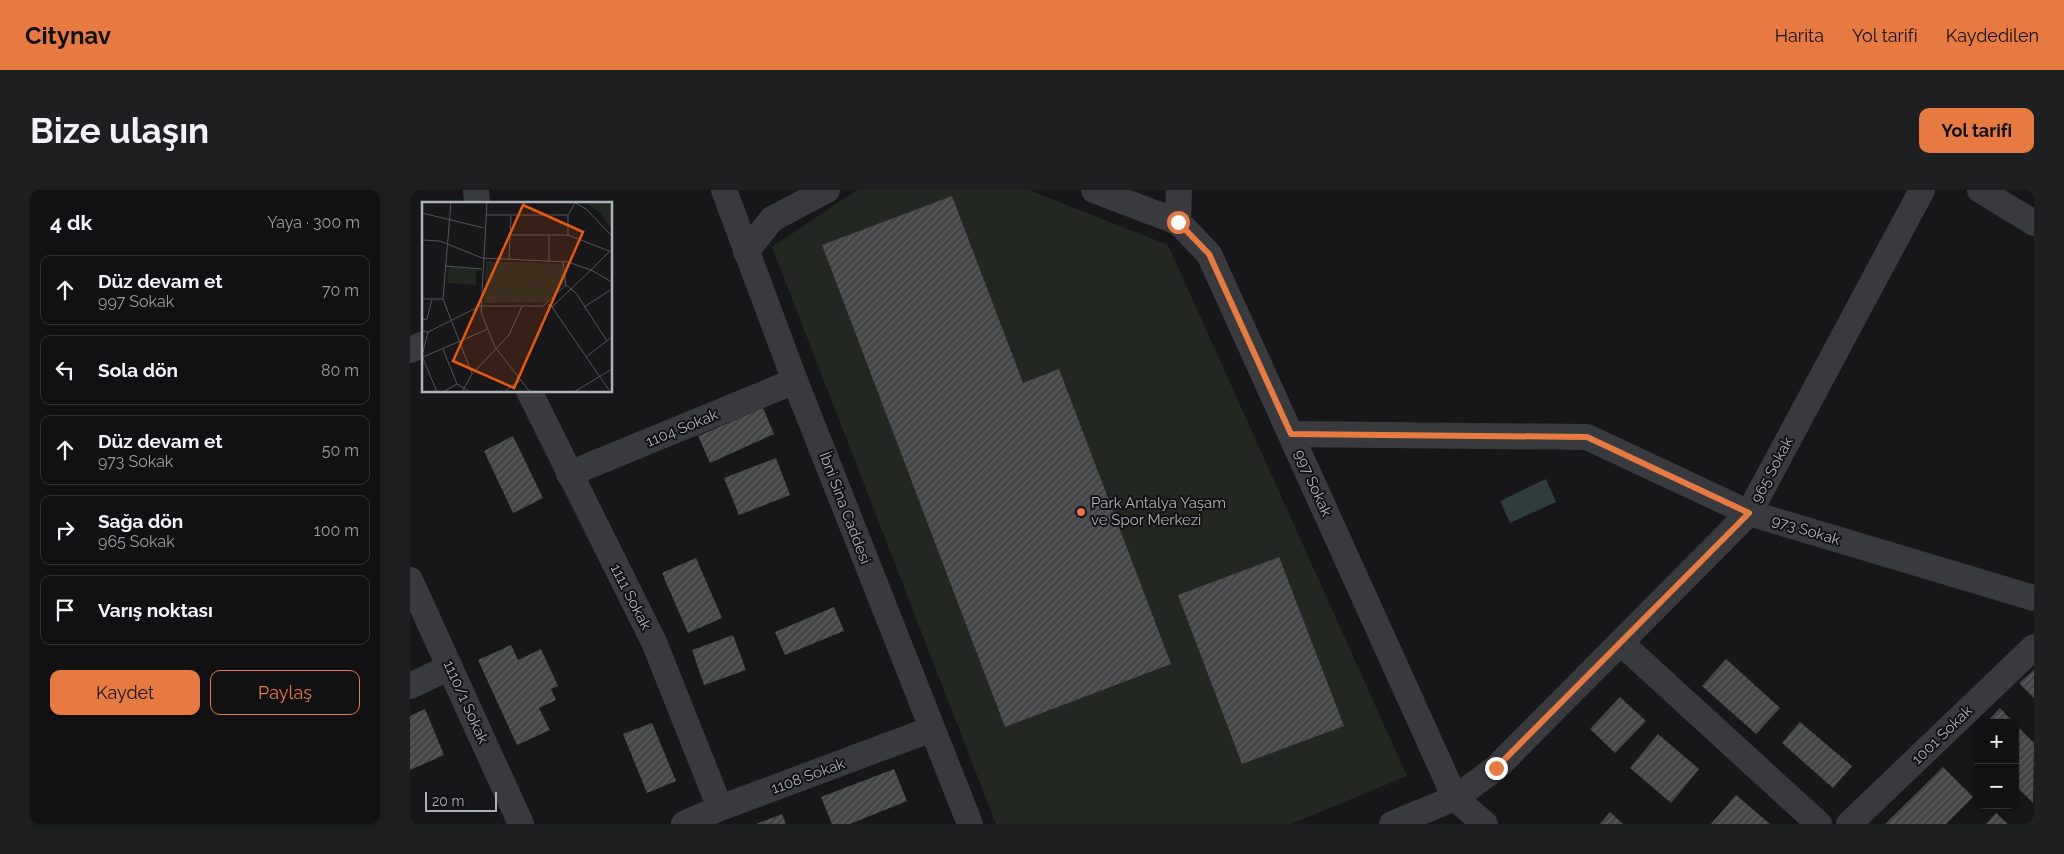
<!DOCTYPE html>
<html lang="tr">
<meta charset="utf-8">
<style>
body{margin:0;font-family:Raleway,sans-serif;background:#1e1f21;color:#f1f3f6}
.controls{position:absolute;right:15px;bottom:15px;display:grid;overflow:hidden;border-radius:10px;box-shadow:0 1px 4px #0004}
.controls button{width:45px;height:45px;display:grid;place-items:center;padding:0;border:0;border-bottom:1px solid #303133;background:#111113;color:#f1f3f6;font:25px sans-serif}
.scale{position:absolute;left:15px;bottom:12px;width:72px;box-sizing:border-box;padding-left:5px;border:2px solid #aab2b8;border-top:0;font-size:14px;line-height:18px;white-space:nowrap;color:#aab2b8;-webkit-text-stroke:4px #121214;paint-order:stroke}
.stop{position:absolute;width:15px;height:15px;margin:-11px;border:4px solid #e77a40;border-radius:50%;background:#fff}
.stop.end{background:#e77a40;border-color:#fff;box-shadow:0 1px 5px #0008}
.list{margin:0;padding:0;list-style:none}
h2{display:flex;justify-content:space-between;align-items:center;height:65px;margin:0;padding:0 20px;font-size:21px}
h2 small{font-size:16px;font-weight:400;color:#9c9da0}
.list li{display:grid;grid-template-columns:32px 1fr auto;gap:15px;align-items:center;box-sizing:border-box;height:70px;margin:0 10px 10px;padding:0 10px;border:1px solid #303133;border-radius:10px}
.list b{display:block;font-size:19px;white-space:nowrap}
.list p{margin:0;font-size:16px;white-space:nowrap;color:#9c9da0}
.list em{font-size:16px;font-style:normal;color:#9c9da0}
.actions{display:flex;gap:10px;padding:15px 20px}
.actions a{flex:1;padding:11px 0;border:1px solid #e77a40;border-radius:10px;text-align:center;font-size:18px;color:#e77a40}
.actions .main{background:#e77a40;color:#111}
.icon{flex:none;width:28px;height:28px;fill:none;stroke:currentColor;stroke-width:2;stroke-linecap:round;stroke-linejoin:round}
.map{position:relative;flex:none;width:1624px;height:634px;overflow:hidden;border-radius:10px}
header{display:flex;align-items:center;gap:30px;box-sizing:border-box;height:70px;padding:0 25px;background:#e77a40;color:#111}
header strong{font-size:24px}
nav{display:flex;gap:28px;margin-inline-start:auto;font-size:18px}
.intro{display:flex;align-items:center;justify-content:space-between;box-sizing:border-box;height:120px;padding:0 30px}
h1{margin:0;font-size:35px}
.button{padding:12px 22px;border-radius:10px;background:#e77a40;color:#111;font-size:18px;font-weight:700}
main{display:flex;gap:30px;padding:0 30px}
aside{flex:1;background:#111113;border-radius:10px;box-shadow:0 1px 4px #0004}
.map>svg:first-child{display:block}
.pitch{fill:#222821}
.water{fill:#2f3c3e}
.building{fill:url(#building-hatch)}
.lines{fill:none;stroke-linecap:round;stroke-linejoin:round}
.street{stroke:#383a3d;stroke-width:26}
.route{stroke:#e77a40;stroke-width:6}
.poi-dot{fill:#e77a40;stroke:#121214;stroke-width:2}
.labels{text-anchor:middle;stroke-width:4;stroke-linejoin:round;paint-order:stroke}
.street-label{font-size:15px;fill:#aab2b8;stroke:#121214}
.poi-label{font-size:15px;fill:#aab2b8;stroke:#121214;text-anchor:start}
.inset-road{fill:none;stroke:#525559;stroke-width:1}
.view{fill:#e8590c;fill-opacity:0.15;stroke:#e8590c;stroke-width:2.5}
.inset-edge{fill:none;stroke:#aab2b8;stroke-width:2.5}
</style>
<header>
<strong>Citynav</strong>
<nav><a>Harita</a><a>Yol tarifi</a><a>Kaydedilen</a></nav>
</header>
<div class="intro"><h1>Bize ulaşın</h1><a class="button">Yol tarifi</a></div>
<main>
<aside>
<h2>4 dk<small>Yaya · 300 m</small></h2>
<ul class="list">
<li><svg class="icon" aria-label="ahead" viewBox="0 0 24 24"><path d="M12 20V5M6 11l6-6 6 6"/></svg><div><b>Düz devam et</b><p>997 Sokak</p></div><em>70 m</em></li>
<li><svg class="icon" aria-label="left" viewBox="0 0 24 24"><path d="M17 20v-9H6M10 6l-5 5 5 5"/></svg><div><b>Sola dön</b></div><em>80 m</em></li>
<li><svg class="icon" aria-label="ahead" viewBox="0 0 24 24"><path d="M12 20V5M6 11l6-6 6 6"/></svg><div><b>Düz devam et</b><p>973 Sokak</p></div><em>50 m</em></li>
<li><svg class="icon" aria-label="right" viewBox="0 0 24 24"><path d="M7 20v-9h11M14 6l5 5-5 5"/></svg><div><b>Sağa dön</b><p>965 Sokak</p></div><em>100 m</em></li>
<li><svg class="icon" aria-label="arrive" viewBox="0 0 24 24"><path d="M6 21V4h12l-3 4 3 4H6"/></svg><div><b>Varış noktası</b></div></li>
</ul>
<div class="actions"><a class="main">Kaydet</a><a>Paylaş</a></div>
</aside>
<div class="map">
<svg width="1624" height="634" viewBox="0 0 1624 634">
<defs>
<pattern id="building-hatch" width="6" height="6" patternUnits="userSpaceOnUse" patternTransform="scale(1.25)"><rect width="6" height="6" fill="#444648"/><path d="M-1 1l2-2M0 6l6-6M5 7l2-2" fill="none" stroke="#5c5e60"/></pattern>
</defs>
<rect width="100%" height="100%" fill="#171719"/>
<path class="pitch" d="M447,0H619L758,55L997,586L881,634H586L362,57Z"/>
<path class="water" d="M1136,289L1146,312L1100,333L1090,311Z"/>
<g class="building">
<path d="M542,6L613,193L649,179L761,474L595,537L412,55Z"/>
<path d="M353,218L364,244L300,273L288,246Z"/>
<path d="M103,246L133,308L103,323L74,261Z"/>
<path d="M366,268L380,305L329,325L314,288Z"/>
<path d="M869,367L934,536L832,574L768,405Z"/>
<path d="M286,368L312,428L278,443L252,383Z"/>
<path d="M424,417L434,441L375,465L365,442Z"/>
<path d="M323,445L336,480L294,495L282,460Z"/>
<path d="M101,455L108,470L131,459L148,496L141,499L146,510L129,518L140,540L107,555L68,470Z"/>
<path d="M1316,469L1370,518L1346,544L1292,496Z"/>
<path d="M1624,480V508L1609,493Z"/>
<path d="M1210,507L1236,531L1205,563L1180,539Z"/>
<path d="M1590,518L1604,533H1576Z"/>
<path d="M15,519L34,565L0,580V526Z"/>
<path d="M1390,532L1442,576L1423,598L1372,553Z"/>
<path d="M242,533L266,591L237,603L213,544Z"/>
<path d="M1605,534L1624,553L1623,613L1605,595Z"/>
<path d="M1248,544L1289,579L1261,613L1220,578Z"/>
<path d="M1533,577L1563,607L1536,634H1475Z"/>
<path d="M484,579L497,611L440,634H422L411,607Z"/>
<path d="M1326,605L1360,634H1301Z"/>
<path d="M1200,622L1213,634H1190Z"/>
<path d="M1586,623L1598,634H1576Z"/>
<path d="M372,624L376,634H346Z"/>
</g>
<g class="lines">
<g class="street">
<path d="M66,0L67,14"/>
<path d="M314,0L385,191L560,634"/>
<path d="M684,0L768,32L799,64L1045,608L1075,634"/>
<path d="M1570,0L1624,33"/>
<path d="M768,32L769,0"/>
<path d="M336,62L362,29L417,0"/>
<path d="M0,160L14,154"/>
<path d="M119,201L244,452L310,618"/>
<path d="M881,244L1177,247L1339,323L1624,408"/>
<path d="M159,284L385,191"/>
<path d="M0,390L111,634"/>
<path d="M1211,453L1409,634"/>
<path d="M0,496L40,477"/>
<path d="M274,634L310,618L522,539"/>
<path d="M982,634L1045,608L1086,578L1339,323L1512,0"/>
<path d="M1439,634L1624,457"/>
</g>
</g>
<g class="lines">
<path class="route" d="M768,32L799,64L881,244L1177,247L1339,323L1086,578"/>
</g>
<circle class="poi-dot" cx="671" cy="322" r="5"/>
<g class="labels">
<g class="street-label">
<text transform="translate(272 238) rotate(-22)" y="5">1104 Sokak</text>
<text transform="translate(1362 280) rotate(-62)" y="5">965 Sokak</text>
<text transform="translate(903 293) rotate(66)" y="5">997 Sokak</text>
<text transform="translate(435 318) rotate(69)" y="5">İbni Sina Caddesi</text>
<text transform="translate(1396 340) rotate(17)" y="5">973 Sokak</text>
<text transform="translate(221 407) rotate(63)" y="5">1111 Sokak</text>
<text transform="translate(56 512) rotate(66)" y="5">1110/1 Sokak</text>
<text transform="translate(1532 545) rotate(-44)" y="5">1001 Sokak</text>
<text transform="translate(398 586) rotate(-20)" y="5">1108 Sokak</text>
</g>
<g class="poi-label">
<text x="681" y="318">Park Antalya Yaşam<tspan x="681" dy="17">ve Spor Merkezi</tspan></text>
</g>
</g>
<g transform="translate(12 12)">
<rect width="190" height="190" fill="#171719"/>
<path d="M27,65L57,68L54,70V83L25,81Z" fill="#222821"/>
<path d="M164,0H190V28L178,11ZM64,59L140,62L144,81L124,100L62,101Z" fill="#222821"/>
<path class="inset-road" d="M29,0L21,97L50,172M65,0L59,110L73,145L108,190M152,0L164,7L190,34M0,11L62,26M64,13H146M89,33H146L187,49M146,33V13L153,1M0,38L18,39L60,56L146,60L169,68L190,47M87,57L89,14M127,59V33M141,60L144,83L154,91L185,139M23,64L60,67M0,85V38M0,97H21M126,102L130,105L187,188M130,105L169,68L190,80M162,105L190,87M0,118L5,117L10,97M0,129L6,130L58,104H121L144,83M6,130L0,154L15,190M21,147L35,182L48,190M1,155L66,127M164,155L190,135M21,190L35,182M40,190L50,172L87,133L100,104M82,190L99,178M152,190L190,167"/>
<path class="view" d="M101,3L161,30L92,186L31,159Z"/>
<rect width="190" height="190" class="inset-edge"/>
</g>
</svg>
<div class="controls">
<button>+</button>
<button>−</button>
</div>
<div class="scale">20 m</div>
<div class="stop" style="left:768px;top:32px"></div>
<div class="stop end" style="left:1086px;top:578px"></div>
</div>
</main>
